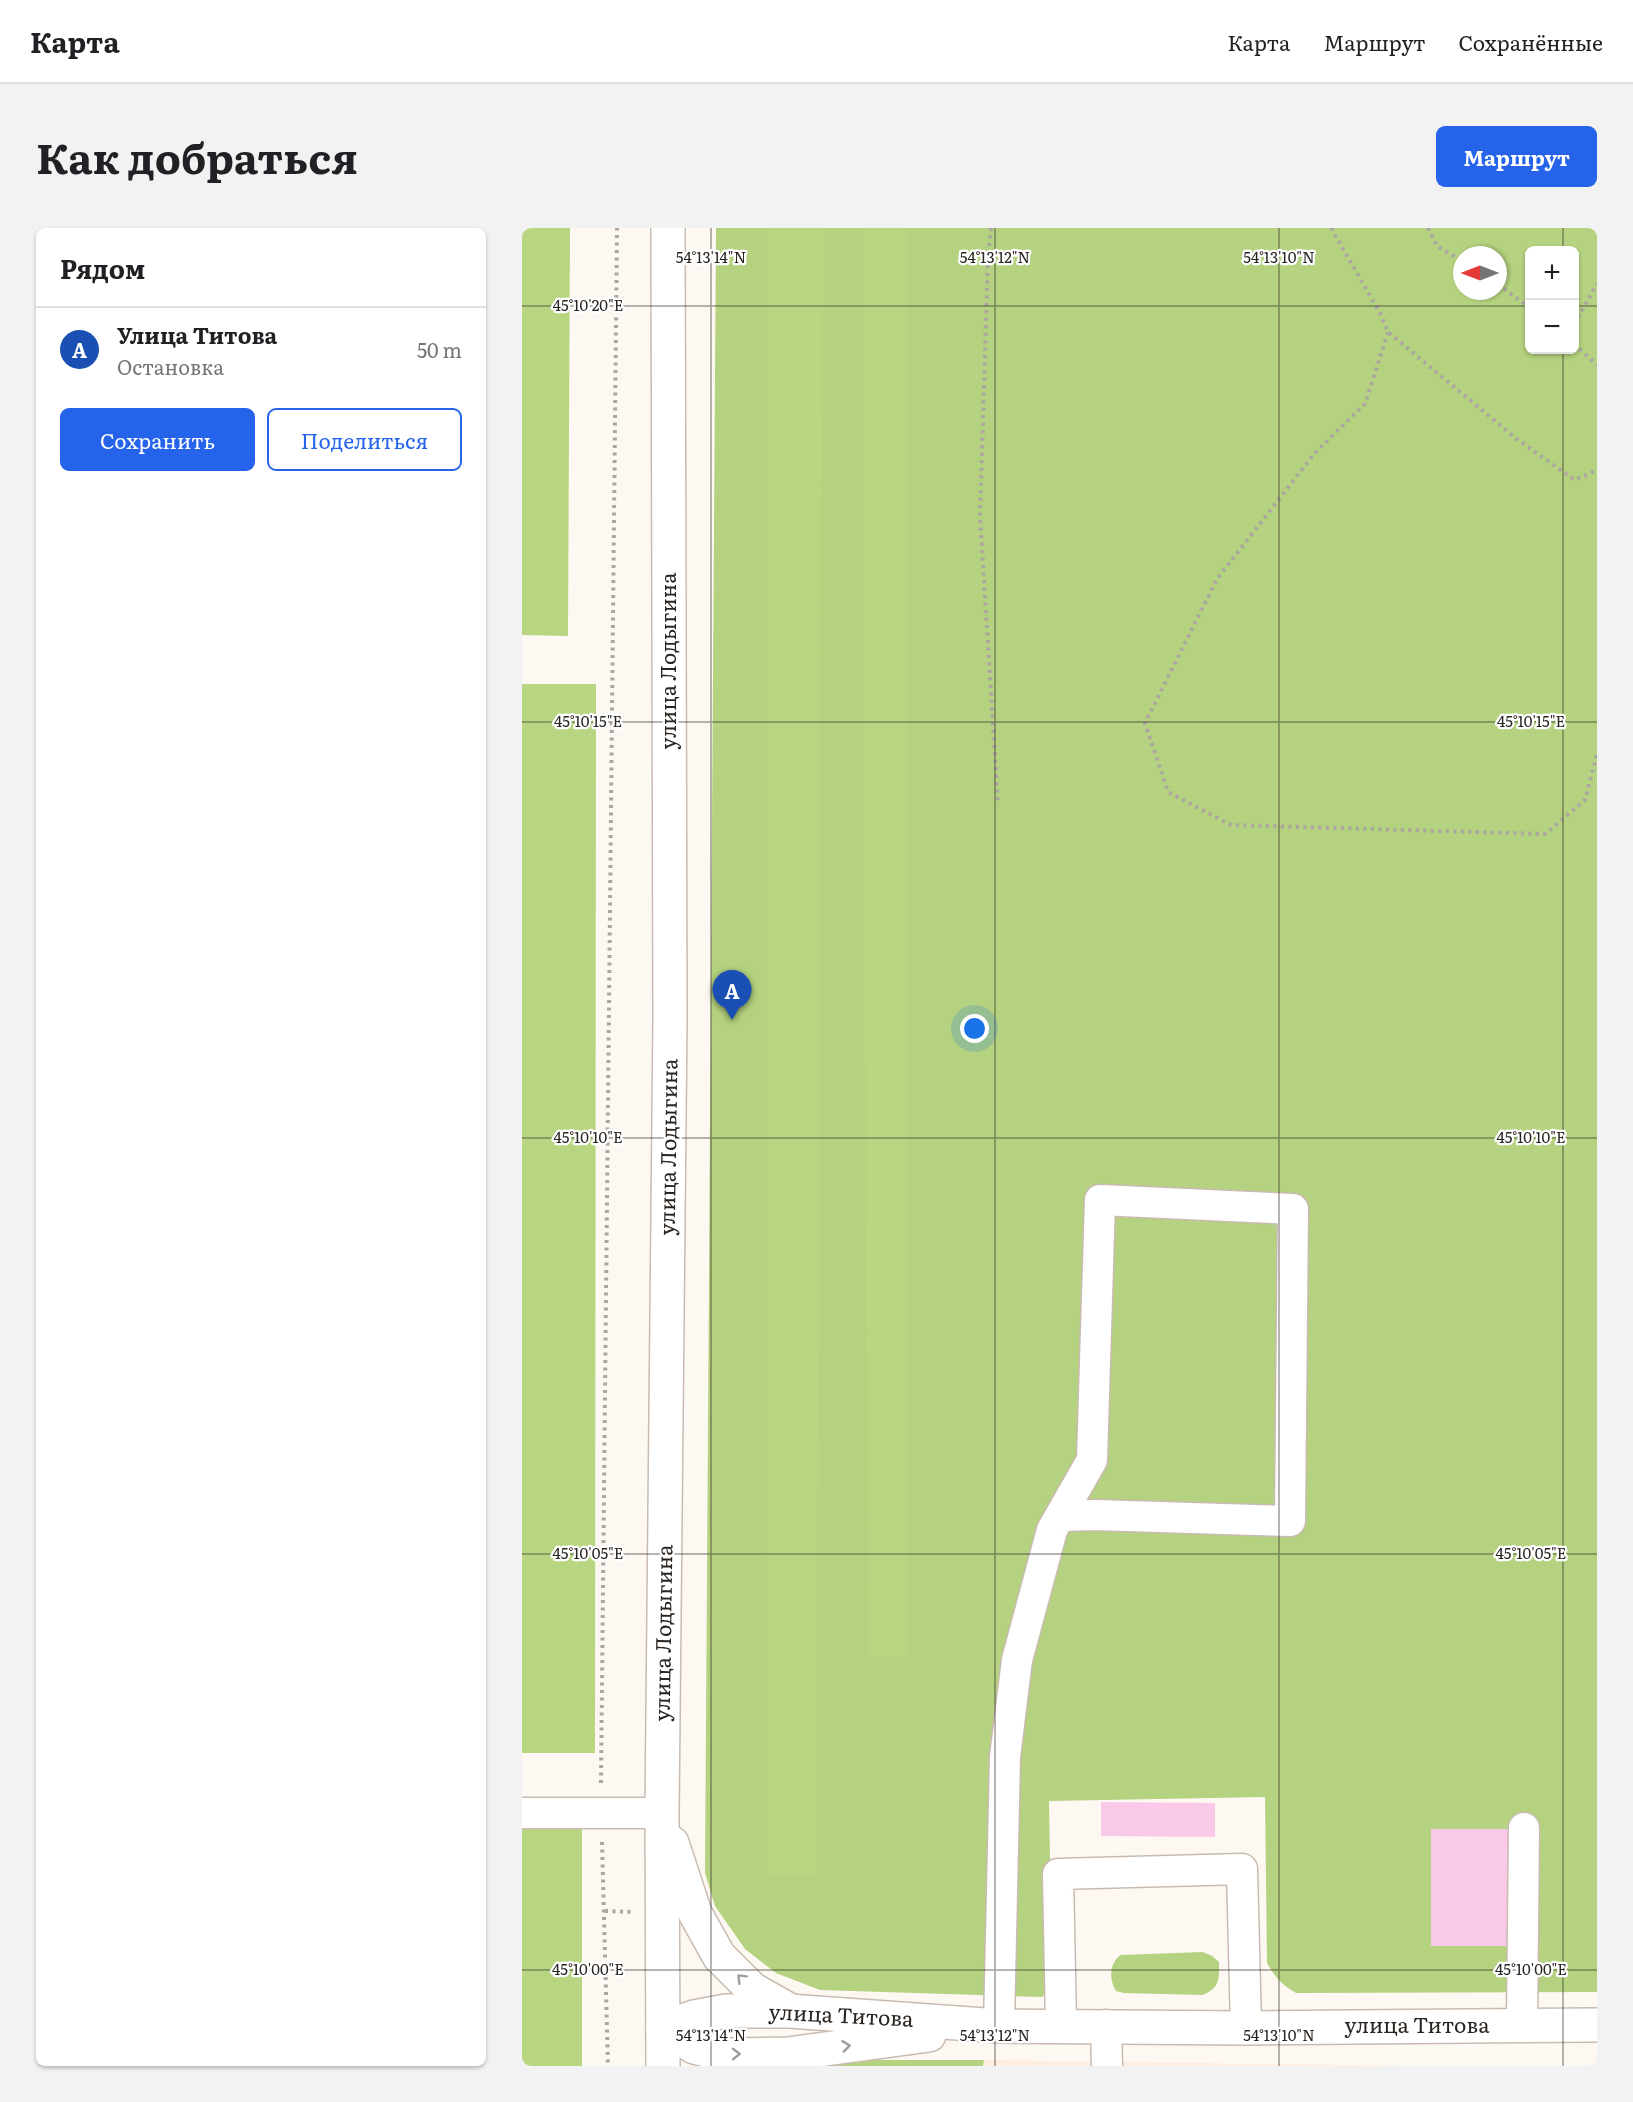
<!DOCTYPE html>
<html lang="ru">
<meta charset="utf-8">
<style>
body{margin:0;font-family:Literata,serif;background:#f2f2f2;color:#202124}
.controls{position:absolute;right:18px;top:18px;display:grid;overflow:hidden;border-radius:9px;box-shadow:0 2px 4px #0004}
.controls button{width:54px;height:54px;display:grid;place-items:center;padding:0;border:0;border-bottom:2px solid #e0e0e0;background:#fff;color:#202124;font:30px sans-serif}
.compass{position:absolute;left:931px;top:18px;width:54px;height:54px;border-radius:50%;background:#fff;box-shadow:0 2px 4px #0004;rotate:270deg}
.you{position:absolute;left:453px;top:801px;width:21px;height:21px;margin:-15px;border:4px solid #fff;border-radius:50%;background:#1a73e8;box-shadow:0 0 0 9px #1a73e833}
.badge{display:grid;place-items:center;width:39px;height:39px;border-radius:50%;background:#2563eb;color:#fff;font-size:20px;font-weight:700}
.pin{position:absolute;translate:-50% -50px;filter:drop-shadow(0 2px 3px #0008)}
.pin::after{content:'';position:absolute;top:32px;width:21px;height:18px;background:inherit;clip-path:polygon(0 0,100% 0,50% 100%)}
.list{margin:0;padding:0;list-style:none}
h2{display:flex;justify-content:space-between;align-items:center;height:78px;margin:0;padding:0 24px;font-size:26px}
h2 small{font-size:20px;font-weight:400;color:#757577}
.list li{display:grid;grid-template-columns:39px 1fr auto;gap:18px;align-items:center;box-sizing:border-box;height:84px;padding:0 24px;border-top:2px solid #e0e0e0}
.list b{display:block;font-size:22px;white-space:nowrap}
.list p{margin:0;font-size:20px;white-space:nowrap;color:#757577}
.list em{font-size:20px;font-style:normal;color:#757577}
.actions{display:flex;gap:12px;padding:18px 24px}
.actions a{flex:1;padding:14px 0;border:2px solid #2563eb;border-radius:9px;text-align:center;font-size:21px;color:#2563eb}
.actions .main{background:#2563eb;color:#fff}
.map{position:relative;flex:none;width:1075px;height:1838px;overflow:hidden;border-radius:9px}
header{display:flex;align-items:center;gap:36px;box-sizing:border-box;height:84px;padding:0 30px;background:#fff;border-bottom:2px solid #e0e0e0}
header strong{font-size:28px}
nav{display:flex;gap:33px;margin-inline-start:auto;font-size:21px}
.intro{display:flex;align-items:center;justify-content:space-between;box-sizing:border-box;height:144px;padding:0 36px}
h1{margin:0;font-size:42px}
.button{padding:15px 27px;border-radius:9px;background:#2563eb;color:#fff;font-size:21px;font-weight:700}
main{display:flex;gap:36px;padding:0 36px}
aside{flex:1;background:#fff;border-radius:9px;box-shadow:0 2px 4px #0004}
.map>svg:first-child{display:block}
.built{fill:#feede0}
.green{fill:#b4d27f;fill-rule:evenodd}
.forest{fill:#b8d682}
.building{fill:#fac9e8}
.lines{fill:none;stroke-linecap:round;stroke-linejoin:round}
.minor-casing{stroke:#c9bbb0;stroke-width:33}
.major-casing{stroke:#c9bbb0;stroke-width:36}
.path{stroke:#aca6a2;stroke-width:4;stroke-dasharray:3 4.5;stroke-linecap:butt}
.minor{stroke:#fff;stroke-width:30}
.major{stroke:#fff;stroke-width:33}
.oneway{stroke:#9f9d9b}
.ticks{fill:none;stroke:#2a2521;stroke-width:1.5;stroke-opacity:0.45}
.labels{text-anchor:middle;stroke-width:4.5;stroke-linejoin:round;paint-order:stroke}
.street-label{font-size:21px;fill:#2a2521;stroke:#fff}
.ticks-label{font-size:15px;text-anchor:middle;fill:#2a2521;stroke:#fff;stroke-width:4.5;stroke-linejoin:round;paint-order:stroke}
</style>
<header>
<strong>Карта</strong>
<nav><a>Карта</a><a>Маршрут</a><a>Сохранённые</a></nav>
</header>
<div class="intro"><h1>Как добраться</h1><a class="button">Маршрут</a></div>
<main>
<aside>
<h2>Рядом<small></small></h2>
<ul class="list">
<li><span class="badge" style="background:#1a4fb4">A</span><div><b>Улица Титова</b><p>Остановка</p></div><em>50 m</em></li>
</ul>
<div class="actions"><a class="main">Сохранить</a><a>Поделиться</a></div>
</aside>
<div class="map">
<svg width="1075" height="1838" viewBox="0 0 1075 1838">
<rect width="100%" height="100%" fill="#fef8f3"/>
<path class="built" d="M462,1832L885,1838H462Z"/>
<g class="green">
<path d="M194,0H1075V1764L774,1765C760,1757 753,1749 745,1735L743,1569L527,1573L530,1753L527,1763L520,1769L298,1762L254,1745L223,1721L193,1678L183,1645ZM1008,22H1052V122H1008ZM940,27H976V63H940Z"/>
<path d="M681,1724L690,1728L697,1734C697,1752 698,1759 681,1767L602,1765L594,1763C587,1751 587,1735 599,1727Z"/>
<path d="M346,1832H462L461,1838H310Z"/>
</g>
<g class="forest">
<path d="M0,0H48L46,408L0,407Z"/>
<path d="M245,0H301L294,1649H246Z"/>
<path d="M341,0H385V1429H345Z"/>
<path d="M0,456H74L73,1525H0Z"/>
<rect x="0" y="1586" width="60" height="252"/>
</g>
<g class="building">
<path d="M579,1574L693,1575V1609L579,1608Z"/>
<rect x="909" y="1601" width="77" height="117"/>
</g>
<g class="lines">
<g class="minor-casing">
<g id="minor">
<path d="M0,1585H140"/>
<path d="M539,1797L536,1646L720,1641L724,1800"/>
<path d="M584,1797L585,1838"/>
<path d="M1000,1797L1002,1600"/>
<path d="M477,1798L483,1529L495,1432L530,1302L570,1232L578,972L771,981L768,1293L573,1287L538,1288"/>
</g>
</g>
<g class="major-casing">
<g id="major">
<path d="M150,1615L173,1685L197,1728L230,1761L267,1782"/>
<path d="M141,1800L172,1789L204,1783H267L477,1798L724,1800L1075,1797"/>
<path d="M141,1800L172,1819L204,1827L266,1826L407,1807"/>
<path d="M141,1838L140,1585L148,790L146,0"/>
</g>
</g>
<g class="path">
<path d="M469,0L466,28L458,287L476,577"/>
<path d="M809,0L858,85L866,104L996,212L1053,252L1075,242"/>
<path d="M906,0L915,18L940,33"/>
<path d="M976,56L1008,80"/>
<path d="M1052,96L1075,56"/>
<path d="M866,104L843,176L792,226L695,351L623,495L646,564L709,597L1023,606L1063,572L1075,526"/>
<path d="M1052,116L1075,137"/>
<path d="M79,1555L95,0"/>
<path d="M80,1614L86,1838"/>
<path d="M83,1683L110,1684"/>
</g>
<use href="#minor" class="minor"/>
<use href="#major" class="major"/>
</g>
<defs><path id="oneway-chevron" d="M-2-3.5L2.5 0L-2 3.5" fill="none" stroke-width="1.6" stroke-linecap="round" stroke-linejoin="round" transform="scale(1.5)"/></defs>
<g class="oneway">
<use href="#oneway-chevron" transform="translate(219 1750) rotate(-135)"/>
<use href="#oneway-chevron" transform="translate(324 1818) rotate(-7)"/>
<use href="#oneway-chevron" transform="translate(214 1826) rotate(-1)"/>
</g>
<path class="ticks" d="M189,0V1838M473,0V1838M757,0V1838M1041,0V22M0,78H1008M1052,78H1075M1041,122V1838M0,494H1075M0,910H1075M0,1326H1075M0,1742H1075"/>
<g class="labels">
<g class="street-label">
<text transform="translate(147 433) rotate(-90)" y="7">улица Лодыгина</text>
<text transform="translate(147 919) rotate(-89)" y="7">улица Лодыгина</text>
<text transform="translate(142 1405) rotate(-89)" y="7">улица Лодыгина</text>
<text transform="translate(319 1788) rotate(3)" y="7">улица Титова</text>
<text x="895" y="1805">улица Титова</text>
</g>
</g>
<g class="ticks-label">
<text x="189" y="35">54°13'14"N</text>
<text x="473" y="35">54°13'12"N</text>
<text x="757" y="35">54°13'10"N</text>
<text x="66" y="83">45°10'20"E</text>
<text x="1009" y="499">45°10'15"E</text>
<text x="66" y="499">45°10'15"E</text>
<text x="66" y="915">45°10'10"E</text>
<text x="1009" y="915">45°10'10"E</text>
<text x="1009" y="1331">45°10'05"E</text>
<text x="66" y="1331">45°10'05"E</text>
<text x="1009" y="1747">45°10'00"E</text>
<text x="66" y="1747">45°10'00"E</text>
<text x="189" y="1813">54°13'14"N</text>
<text x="473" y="1813">54°13'12"N</text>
<text x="757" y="1813">54°13'10"N</text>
</g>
</svg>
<div class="controls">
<button>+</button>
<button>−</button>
</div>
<svg class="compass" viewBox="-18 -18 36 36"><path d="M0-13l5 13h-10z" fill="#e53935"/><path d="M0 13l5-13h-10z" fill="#757577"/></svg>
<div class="you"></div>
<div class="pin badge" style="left:210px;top:792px;background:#1a4fb4">A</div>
</div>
</main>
